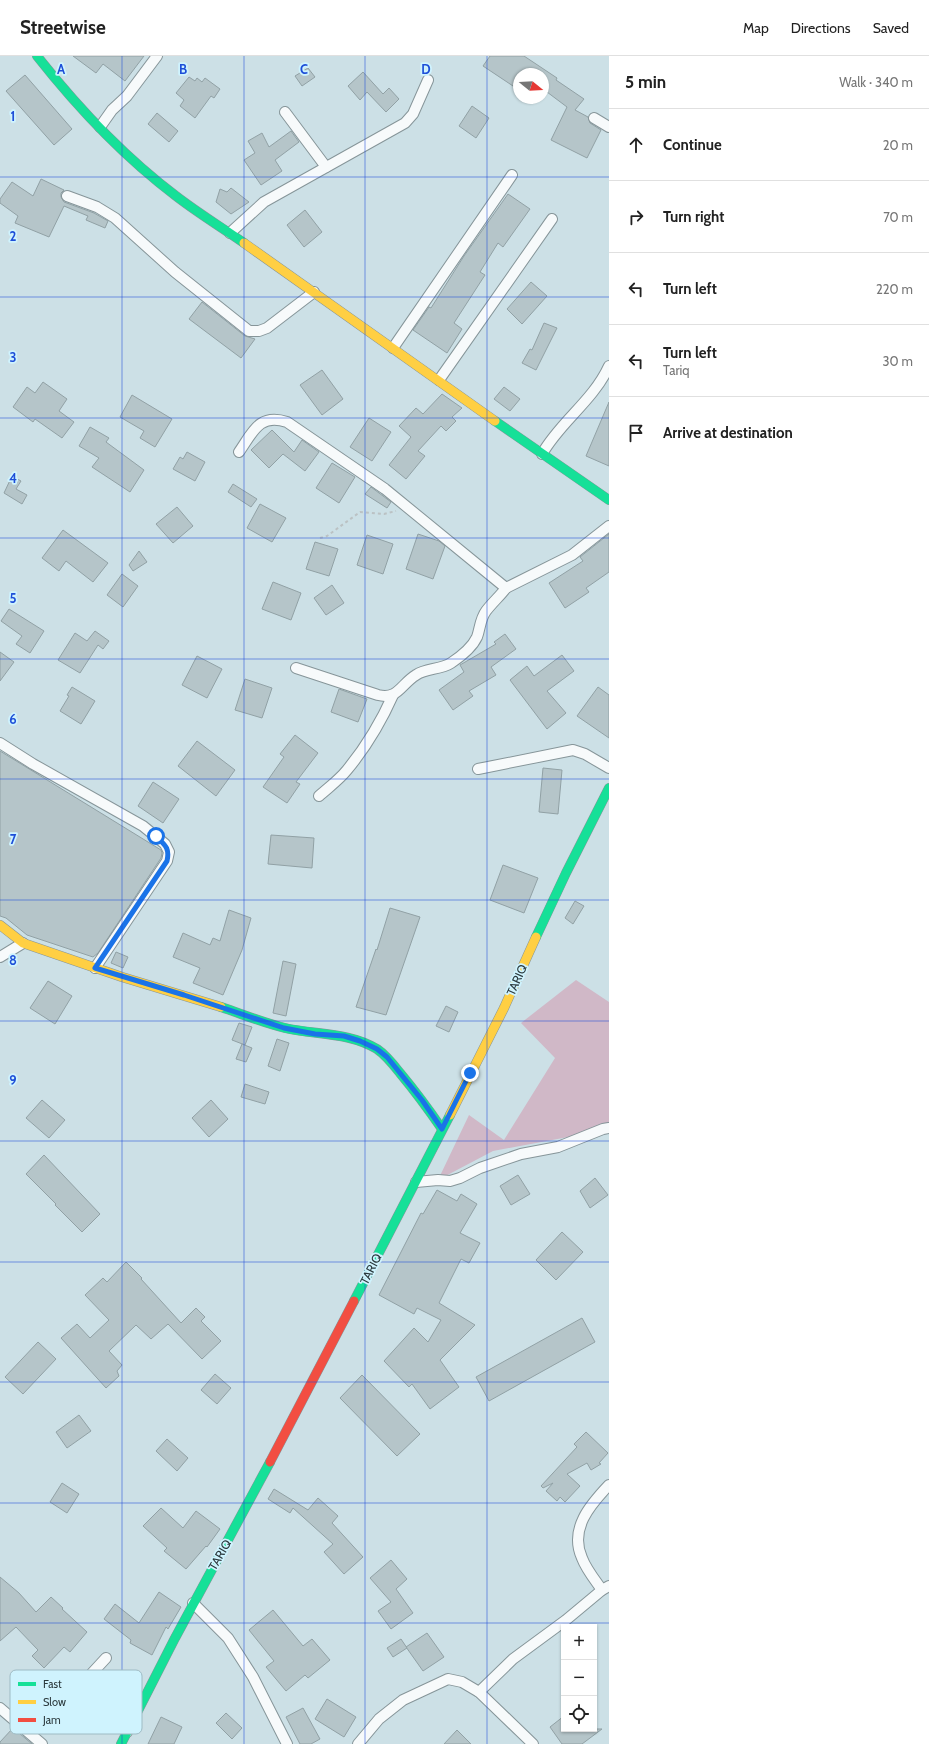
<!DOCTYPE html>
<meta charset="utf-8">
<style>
body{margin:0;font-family:Cabin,sans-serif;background:#f2f2f2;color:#222}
.controls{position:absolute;right:12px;bottom:12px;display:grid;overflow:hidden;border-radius:0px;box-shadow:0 1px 3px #0004}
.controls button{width:36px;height:36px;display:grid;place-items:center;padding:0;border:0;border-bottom:1px solid #e0e0e0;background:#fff;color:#222;font:20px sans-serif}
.compass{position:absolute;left:513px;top:12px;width:36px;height:36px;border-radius:50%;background:#fff;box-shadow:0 1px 3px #0004;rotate:108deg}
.stop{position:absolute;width:12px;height:12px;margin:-9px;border:3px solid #1a73e8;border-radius:50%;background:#fff}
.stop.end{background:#1a73e8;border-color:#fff;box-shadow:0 1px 4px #0008}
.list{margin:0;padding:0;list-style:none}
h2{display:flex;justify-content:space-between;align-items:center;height:52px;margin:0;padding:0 16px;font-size:17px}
h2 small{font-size:13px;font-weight:400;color:#767676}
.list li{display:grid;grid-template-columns:26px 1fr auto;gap:12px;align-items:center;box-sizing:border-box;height:72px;padding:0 16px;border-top:1px solid #e0e0e0}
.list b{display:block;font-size:15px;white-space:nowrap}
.list p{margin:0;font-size:13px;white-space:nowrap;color:#767676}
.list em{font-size:13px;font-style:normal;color:#767676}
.icon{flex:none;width:22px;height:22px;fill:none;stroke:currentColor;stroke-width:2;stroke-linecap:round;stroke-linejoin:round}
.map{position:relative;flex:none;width:609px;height:1688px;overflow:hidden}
header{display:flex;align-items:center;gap:24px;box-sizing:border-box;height:56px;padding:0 20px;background:#fff;border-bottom:1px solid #e0e0e0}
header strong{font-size:19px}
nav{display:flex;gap:22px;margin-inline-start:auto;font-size:14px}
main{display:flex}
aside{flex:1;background:#fff}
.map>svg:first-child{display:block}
.green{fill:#d0b8c7}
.building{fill:#b5c5c9;stroke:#91a1a5}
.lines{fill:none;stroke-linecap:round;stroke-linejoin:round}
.street-casing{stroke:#869599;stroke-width:12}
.fast-casing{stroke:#869599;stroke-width:10}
.slow-casing{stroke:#869599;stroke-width:10}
.jam-casing{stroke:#869599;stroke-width:10}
.path{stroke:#bbc2c4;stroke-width:2;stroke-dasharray:3 3;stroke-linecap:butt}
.street{stroke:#f7fafb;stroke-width:10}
.fast{stroke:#16e098;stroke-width:9}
.slow{stroke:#ffcf43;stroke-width:9}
.jam{stroke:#f24e42;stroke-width:9}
.route{stroke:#1a73e8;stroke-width:5}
.grid{fill:none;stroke:#1d4ed8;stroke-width:1;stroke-opacity:0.55}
.labels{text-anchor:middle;stroke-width:3.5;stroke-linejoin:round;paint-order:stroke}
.street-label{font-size:12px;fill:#2a383c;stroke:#cff3fe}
.key{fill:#cff3fe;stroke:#9ebbc4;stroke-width:1}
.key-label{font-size:11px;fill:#2a383c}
.grid-label{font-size:13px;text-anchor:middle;font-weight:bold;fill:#1d4ed8;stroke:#cff3fe;stroke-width:3.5;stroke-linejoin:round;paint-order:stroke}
</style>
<header>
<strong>Streetwise</strong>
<nav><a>Map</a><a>Directions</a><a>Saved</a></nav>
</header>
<main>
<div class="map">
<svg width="609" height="1688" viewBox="0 0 609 1688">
<rect width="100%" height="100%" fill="#cce0e6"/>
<path class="green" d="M576,924L609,946V1068L595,1076L493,1095L438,1124L469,1059L504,1084L555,1002L521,967Z"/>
<g class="building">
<path d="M73,0H144L125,25L103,8L96,17Z"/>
<path d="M490,0H524L557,22L556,24L584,43L575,54L588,61L590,67L601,74L587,102L551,84L567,51L543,33V18H519V34L483,10Z"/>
<path d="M308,12L315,21L302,30L295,20Z"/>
<path d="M363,16L383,38L389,32L399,43L386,56L367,36L360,44L348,30Z"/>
<path d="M25,19L72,73L54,89L6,35Z"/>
<path d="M189,21L195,25L197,22L202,26L205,22L220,33L214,42L211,40L195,62L180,50L184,44L176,37Z"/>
<path d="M472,50L489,62L476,82L459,70Z"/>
<path d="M157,57L178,75L169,86L148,68Z"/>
<path d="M291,75L299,86L275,104L282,115L261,129L244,104L255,97L248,85L262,77L269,91Z"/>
<path d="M41,123L64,134L61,137V141L64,146L94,157L108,165L105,172L86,164L88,160L64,150L49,181L15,167L18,160L0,147V143L12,126L33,140Z"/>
<path d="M231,132L249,146L231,158L216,146L220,133L227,136Z"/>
<path d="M508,138L530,153L503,191L498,187L480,216L485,219L454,267L462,273L447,297L413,274L429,251L431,252L464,200Z"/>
<path d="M305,154L322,176L304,191L287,169Z"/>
<path d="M531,226L547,240L522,268L507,253Z"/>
<path d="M202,246L245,280L255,283L241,302L189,263Z"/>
<path d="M544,267L557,272L536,314L522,307L530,293L532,294Z"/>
<path d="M322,314L343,343L322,359L300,329Z"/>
<path d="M43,326L67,343L59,355L74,366L62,382L35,363L33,366L13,351L27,331L35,337Z"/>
<path d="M504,331L520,343L510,355L494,343Z"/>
<path d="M442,338L462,352L452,361L456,365L446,375L441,370L418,395L425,400L406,423L389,409L411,381L399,370L416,352L423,358Z"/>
<path d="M132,339L172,363L155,391L140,382L144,375L120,361Z"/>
<path d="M609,346V410L586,400Z"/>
<path d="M369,362L391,376L372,405L350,391Z"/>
<path d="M90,371L109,382L106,386L144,414L130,436L92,411L99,402L79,390Z"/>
<path d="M272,374L294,396L302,384L319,396L305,415L283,398L269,412L251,394Z"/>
<path d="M187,396L205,406L195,425L173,413L180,401L183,403Z"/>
<path d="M332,407L355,421L339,447L316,432Z"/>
<path d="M12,420L21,425L16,433L27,439L22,448L4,437Z"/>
<path d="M233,428L257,443L251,451L228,436Z"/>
<path d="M371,431L391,446L387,452L365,438Z"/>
<path d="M260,448L286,462L272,486L247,472Z"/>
<path d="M177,451L193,470L173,487L156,468Z"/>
<path d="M63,474L108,507L93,526L66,505L59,515L42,502Z"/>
<path d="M418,478L439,485L445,490L433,523L406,513Z"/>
<path d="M609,478V516L586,532L589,536L565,552L549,527L583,505L580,501Z"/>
<path d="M367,479L393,488L383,518L357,509Z"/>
<path d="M315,486L338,493L329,520L306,513Z"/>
<path d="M139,495L147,506L133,515L129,509Z"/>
<path d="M122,518L138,530L123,551L107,539Z"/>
<path d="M273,526L301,537L291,564L262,553Z"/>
<path d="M332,529L344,547L326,559L314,542Z"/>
<path d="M9,553L44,575L30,597L16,588L22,580L1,565Z"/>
<path d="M95,575L109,585L103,593L98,589L80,617L58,604L75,577L87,585Z"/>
<path d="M505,578L516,593L491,611L496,619L469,635L473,640L453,654L439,634L464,616L460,609L496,588L494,586Z"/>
<path d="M0,596L14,606L0,625Z"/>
<path d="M562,599L574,615L547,635L566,657L547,673L510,624L527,610L534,620Z"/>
<path d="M197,600L222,613L207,642L182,629Z"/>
<path d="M245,623L272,632L262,662L235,654Z"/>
<path d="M72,631L95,645L81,668L60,655L69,640L67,639Z"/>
<path d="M598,631L609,639V682L577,660Z"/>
<path d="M339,633L367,643L358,666L331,656Z"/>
<path d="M295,679L318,697L296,726L300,728L287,747L263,731L284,701L280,698Z"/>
<path d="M197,685L235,714L216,740L178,710Z"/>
<path d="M0,695L161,794L162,797L161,802L98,897L93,901L27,879L6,862L0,860Z"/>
<path d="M543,712L562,714L558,758L539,756Z"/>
<path d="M153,726L179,743L163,767L138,750Z"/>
<path d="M271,779L314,782L312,812L268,808Z"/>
<path d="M503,809L538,822L524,857L490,844Z"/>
<path d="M575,845L584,850L573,868L565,862Z"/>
<path d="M390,852L420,861L386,959L356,951L376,893L377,894Z"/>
<path d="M229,854L251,862L242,894L223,939L193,927L200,912L173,901L183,877L210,889L213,882L220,885Z"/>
<path d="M116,896L128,901L123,912L111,907Z"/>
<path d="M283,905L296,908L286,960L273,957Z"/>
<path d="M48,925L72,940L55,968L30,952Z"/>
<path d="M446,950L458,956L449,976L436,970Z"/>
<path d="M239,967L252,971L245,989L232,984Z"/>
<path d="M277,983L289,987L280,1015L268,1010Z"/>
<path d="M242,988L252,992L246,1006L236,1003Z"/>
<path d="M245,1028L269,1036L265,1048L241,1041Z"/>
<path d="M42,1044L65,1064L49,1082L26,1062Z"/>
<path d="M211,1044L228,1063L209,1081L192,1062Z"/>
<path d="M44,1099L100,1158L82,1176L55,1149L56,1148L26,1118Z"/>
<path d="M518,1119L530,1138L511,1149L500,1130Z"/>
<path d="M595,1122L608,1139L590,1152L580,1135Z"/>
<path d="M437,1134L457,1145L461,1138L477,1148L460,1177L480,1187L469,1207L461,1203L439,1247L475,1269L440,1304L459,1331L430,1353L412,1328L409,1331L384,1305L414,1272L428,1286L441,1264L417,1252L414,1258L379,1239L421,1157L423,1158Z"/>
<path d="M562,1176L583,1196L556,1224L536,1204Z"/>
<path d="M126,1206L142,1222L141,1223L181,1267L196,1252L205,1261L201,1265L221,1285L202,1303L168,1268L151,1283L136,1269L109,1295L122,1309L117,1315L119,1320L106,1332L61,1282L77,1268L90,1282L109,1264L85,1239L103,1222L107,1226Z"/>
<path d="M582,1262L595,1286L489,1345L476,1321Z"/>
<path d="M38,1286L56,1303L23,1338L5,1321Z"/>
<path d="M215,1318L231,1332L217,1348L201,1334Z"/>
<path d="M362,1319L420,1378L397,1400L340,1342Z"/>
<path d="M79,1359L91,1375L67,1392L56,1376Z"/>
<path d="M586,1376L608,1397L599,1407L601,1408L591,1414L587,1407L567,1418L580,1430L565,1446L560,1441L557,1445L546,1435L553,1427L543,1432L541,1430L577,1391L574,1388Z"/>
<path d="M167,1383L188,1402L177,1415L156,1395Z"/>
<path d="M62,1427L79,1438L67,1457L50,1446Z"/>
<path d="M274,1433L308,1454L318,1442L338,1460L332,1467L363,1501L344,1518L324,1496L333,1488L293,1452L290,1457L268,1443Z"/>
<path d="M161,1452L183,1472L196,1455L220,1473L207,1491L206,1490L186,1513L164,1495L167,1492L143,1470Z"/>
<path d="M391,1504L407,1523L396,1533L413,1557L391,1573L378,1555L391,1546L370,1522Z"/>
<path d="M0,1521L19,1537L36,1556L51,1541L63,1552L62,1553L87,1576L70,1596L64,1591L44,1612L32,1600L38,1594L16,1571L0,1585Z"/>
<path d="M159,1536L181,1551L168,1573L166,1571L152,1599L130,1587L131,1584L104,1563L115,1548L139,1567Z"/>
<path d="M273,1554L303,1590L312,1583L330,1604L308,1622L305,1619L286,1635L266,1611L274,1605L249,1574Z"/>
<path d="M427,1577L444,1601L423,1615L406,1591Z"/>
<path d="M401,1583L407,1592L393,1601L387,1592Z"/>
<path d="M327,1643L356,1661L344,1681L315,1663Z"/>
<path d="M303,1652L320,1683L311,1688H300L286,1661Z"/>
<path d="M226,1657L242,1672L232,1683L216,1667Z"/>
<path d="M564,1660V1673H602L582,1688H562L550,1671Z"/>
<path d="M161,1661L182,1671L174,1688H148Z"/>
<path d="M13,1672L32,1688H0V1686Z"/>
<path d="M457,1674L471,1688H444Z"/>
</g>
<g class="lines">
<g class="street-casing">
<g id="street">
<path d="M285,56L326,111"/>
<path d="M594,62L609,71"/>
<path d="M100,71L112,54L127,40L157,0"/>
<path d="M67,140L97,151L115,162L175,216L249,275H259L267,272L314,236"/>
<path d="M230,177L264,146L405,67L413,58L428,24"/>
<path d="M393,292L512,119"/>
<path d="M439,324L552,163"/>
<path d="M239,396C253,376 259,357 287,366L385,433L506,532L572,499L609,470"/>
<path d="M542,398C560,366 593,345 609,310"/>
<path d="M296,612L378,639C398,644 401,628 416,619C426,612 440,614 451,607C460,601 472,592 477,581C480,573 480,563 486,555C492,547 500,540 506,532"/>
<path d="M0,687L33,708L143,770L165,788L169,796L167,805L95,912"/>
<path d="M478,713L573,694L585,698L609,712"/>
<path d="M319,740C329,731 339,724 347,714C366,691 381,666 393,639"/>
<path d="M0,901L23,887"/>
<path d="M416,1126L438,1124L450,1125L460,1122L480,1112L521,1098L558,1091L603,1073L609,1072"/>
<path d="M602,1534C595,1524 586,1513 582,1502C569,1473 590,1449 609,1429"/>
<path d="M193,1547L228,1582L253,1621L287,1688"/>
<path d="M106,1602L82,1628L83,1635L127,1676"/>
<path d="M479,1636L513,1603L566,1564L602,1534L609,1530"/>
<path d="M0,1652L42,1688"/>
<path d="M358,1688L379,1663L403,1644L448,1623L462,1626L479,1636L533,1688"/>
</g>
</g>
<g class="fast-casing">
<g id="fast">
<path d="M37,0C78,52 123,100 176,140C198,157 221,171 244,187"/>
<path d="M495,365L609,444"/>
<path d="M536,881L566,817L609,732"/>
<path d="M221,951C242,958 264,967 285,972C316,979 349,976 377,993C386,999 393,1008 400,1017C415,1035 429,1054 442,1073"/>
<path d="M354,1245L450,1059"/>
<path d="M121,1688L175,1582L270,1406"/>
</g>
</g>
<g class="slow-casing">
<g id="slow">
<path d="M244,187L495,365"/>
<path d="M0,869L23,887L122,921L221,951"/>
<path d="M450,1059L504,952L536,881"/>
</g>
</g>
<g class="jam-casing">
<path id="jam" d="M270,1406L354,1245"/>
</g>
<path class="path" d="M320,482L327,480L360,456L384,458L396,455"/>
<use href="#street" class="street"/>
<use href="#fast" class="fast"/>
<use href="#slow" class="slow"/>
<use href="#jam" class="jam"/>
</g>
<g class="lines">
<path class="route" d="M156,780C165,789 170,792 167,805L95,912L184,939L284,972L315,978L344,980L360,985L377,993L387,1001L422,1044L442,1073L470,1017"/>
</g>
<path class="grid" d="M122,0V1688M244,0V1688M365,0V1688M487,0V1688M0,121H609M0,241H609M0,362H609M0,482H609M0,603H609M0,723H609M0,844H609M0,965H609M0,1085H609M0,1206H609M0,1326H609M0,1447H609M0,1567H609"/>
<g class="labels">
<g class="street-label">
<text transform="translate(517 924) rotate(-66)" y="4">TARIQ</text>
<text transform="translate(371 1213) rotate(-63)" y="4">TARIQ</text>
<text transform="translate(220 1499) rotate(-60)" y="4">TARIQ</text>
</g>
</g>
<rect x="10" y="1614" width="132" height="64" rx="6" class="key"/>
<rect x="18" y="1626" width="18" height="4" fill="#16e098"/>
<rect x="18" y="1644" width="18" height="4" fill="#ffcf43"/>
<rect x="18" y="1662" width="18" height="4" fill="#f24e42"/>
<g class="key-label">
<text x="43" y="1632">Fast</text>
<text x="43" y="1650">Slow</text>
<text x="43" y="1668">Jam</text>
</g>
<g class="grid-label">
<text x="61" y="18">A</text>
<text x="183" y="18">B</text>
<text x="304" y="18">C</text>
<text x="426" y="18">D</text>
<text x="13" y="65">1</text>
<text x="13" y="185">2</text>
<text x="13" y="306">3</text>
<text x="13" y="427">4</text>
<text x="13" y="547">5</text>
<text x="13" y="668">6</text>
<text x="13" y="788">7</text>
<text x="13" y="909">8</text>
<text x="13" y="1029">9</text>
</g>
</svg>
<div class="controls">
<button>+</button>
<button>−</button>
<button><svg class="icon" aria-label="locate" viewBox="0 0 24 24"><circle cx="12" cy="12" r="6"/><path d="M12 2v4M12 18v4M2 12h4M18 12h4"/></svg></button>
</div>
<svg class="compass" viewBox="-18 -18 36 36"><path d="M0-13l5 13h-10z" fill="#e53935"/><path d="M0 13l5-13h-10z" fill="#767676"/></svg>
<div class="stop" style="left:156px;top:780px"></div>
<div class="stop end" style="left:470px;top:1017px"></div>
</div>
<aside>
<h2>5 min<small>Walk · 340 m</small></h2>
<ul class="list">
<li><svg class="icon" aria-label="ahead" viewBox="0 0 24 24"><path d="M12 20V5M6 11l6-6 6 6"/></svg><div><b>Continue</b></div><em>20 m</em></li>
<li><svg class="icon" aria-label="right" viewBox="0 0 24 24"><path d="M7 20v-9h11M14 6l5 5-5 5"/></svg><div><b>Turn right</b></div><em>70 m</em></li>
<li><svg class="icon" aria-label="left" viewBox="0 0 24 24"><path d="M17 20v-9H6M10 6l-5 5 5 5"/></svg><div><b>Turn left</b></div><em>220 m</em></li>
<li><svg class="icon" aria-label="left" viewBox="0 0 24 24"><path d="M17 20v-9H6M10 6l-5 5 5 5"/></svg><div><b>Turn left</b><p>Tariq</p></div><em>30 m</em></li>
<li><svg class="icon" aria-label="arrive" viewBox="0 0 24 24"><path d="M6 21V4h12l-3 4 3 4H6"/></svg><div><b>Arrive at destination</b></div></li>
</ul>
</aside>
</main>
